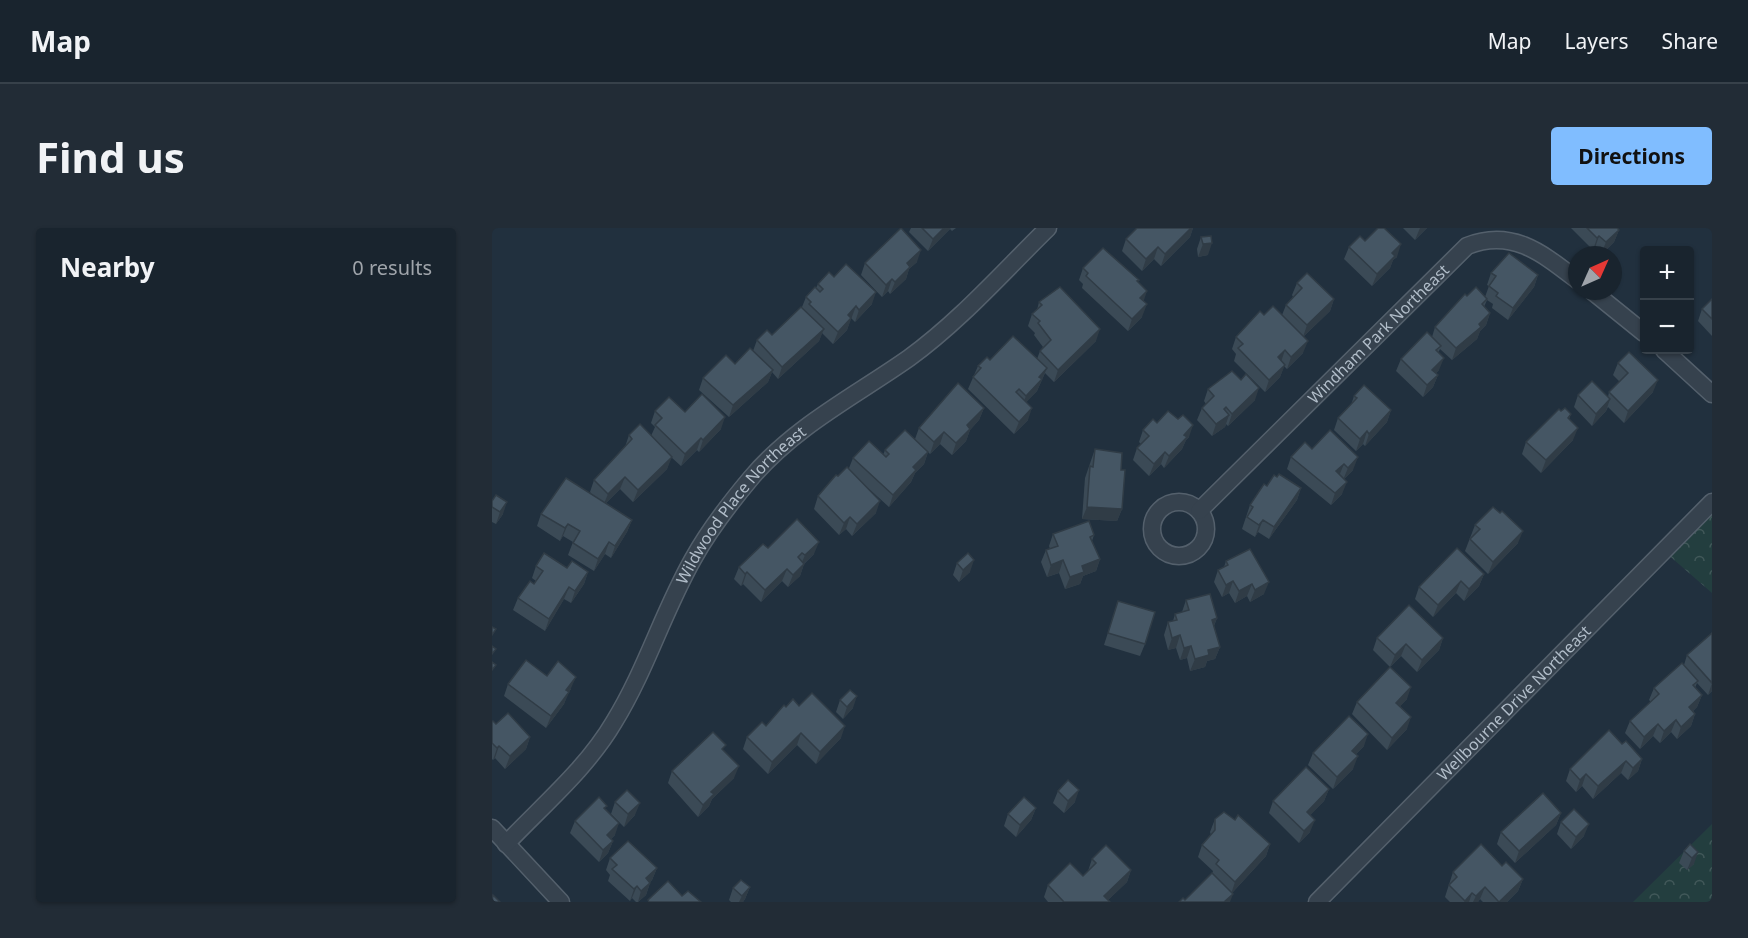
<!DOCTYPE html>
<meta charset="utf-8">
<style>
body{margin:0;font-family:"Noto Sans",sans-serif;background:#222c36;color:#f1f3f6}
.controls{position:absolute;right:18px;top:18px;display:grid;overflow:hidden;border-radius:6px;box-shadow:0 2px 4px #0004}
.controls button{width:54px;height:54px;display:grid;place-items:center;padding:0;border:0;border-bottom:2px solid #37414a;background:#19242e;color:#f1f3f6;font:30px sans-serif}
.compass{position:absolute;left:1076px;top:18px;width:54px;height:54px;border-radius:50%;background:#19242e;box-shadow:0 2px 4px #0004;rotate:45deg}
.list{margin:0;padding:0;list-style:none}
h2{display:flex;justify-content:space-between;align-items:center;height:78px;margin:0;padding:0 24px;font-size:26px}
h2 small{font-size:20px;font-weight:400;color:#9fa4aa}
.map{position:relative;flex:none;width:1220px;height:674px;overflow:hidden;border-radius:6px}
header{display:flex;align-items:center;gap:36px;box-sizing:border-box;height:84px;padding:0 30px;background:#19242e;border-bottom:2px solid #37414a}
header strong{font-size:28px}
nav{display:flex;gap:33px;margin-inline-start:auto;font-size:21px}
.intro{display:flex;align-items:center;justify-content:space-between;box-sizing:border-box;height:144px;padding:0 36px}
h1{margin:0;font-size:42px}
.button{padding:15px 27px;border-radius:6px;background:#80bdff;color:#111;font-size:21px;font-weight:700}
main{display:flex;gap:36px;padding:0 36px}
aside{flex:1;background:#19242e;border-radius:6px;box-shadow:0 2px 4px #0004}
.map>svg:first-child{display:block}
.forest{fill:url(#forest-crowns)}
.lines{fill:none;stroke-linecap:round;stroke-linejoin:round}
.minor-casing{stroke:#54606c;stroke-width:19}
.minor{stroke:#36424e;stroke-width:16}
.wall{fill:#3b4a56}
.shaded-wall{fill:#303c46}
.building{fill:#455664;stroke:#303c46;stroke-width:1.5}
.labels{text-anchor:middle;stroke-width:4.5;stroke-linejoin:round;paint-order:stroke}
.street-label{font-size:16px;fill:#b1bdc9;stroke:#1b2733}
</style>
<header>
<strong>Map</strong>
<nav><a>Map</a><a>Layers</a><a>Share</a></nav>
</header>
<div class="intro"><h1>Find us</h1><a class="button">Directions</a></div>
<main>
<aside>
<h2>Nearby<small>0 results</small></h2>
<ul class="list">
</ul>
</aside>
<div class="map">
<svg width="1220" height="674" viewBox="0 0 1220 674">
<defs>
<pattern id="forest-crowns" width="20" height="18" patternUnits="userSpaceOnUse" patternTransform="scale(1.5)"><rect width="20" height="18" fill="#233e3f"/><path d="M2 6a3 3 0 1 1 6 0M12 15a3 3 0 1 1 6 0" fill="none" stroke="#415859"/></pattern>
</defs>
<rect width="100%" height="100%" fill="#21303e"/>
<g class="forest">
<path d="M1220,277V365L1173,324Z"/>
<path d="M1220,596V674H1141Z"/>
</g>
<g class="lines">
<g class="minor-casing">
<g id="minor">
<path d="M1100,63L1152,105"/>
<path d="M1172,122L1220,166"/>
<circle cx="687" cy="301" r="27"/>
<path id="s1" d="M707,283L975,18C1020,0 1050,25 1085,52"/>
<path d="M0,600L69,674"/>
<path id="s2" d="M14,616C51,577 95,540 122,494C154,442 171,384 201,331C217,302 238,275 259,250C303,198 363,168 417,130C468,93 511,44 556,0"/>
<path id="s3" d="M825,674L1220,274"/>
</g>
</g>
<use href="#minor" class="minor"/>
</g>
<g class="wall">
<path d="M419,0H464L460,3L458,1L436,23L417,4Z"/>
<path d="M645,0H701L698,9L669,38L662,31L650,43L630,23L634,11Z"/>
<path d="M911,0H935L923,12Z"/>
<path d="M1079,0H1126V1L1127,2L1122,14L1109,27L1103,20L1101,22Z"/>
<path d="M709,9L716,27L706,29L705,21Z"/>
<path d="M857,19L905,29L901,32L898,40L880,58L852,31Z"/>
<path d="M425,34L417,41L414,51L398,66L396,63L390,69L369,47L373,35Z"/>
<path d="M591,40L647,52L646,54L650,89L636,103L590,60L591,56L587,52Z"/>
<path d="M999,45L1046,47L1042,59L1016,92L1000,80L1001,76L995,72L992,79L998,85L994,97L988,103L985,111L960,132L948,121L946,125L947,142L944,145L946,147L941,159L931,169L904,143L909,131L940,109L943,99L975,68L993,69L997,58L995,57Z"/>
<path d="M342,49L380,76L363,94L359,90L355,102L341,116L330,105L327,113L286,151L280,144L276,154L237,189L207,162L211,150L243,136L261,123L265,112L280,107L310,79L314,69L324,60L326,56Z"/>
<path d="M805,55L842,71L838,83L811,109V125L795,141L792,138L788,149L773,164L742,133L744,126L740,121L744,109L772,87H790L794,77L801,69L800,67Z"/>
<path d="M1220,71V108L1206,93L1210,81Z"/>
<path d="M547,74L604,113L562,154L553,145L545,163L534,174L536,192L522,206L476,161L486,138L498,132L545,131L548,123L551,119L542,107L543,105L536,98L540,86L545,82Z"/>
<path d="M1126,135L1161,164L1132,195L1116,179L1114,183L1100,198L1082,179L1086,167L1116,169L1117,164L1128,154L1121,147Z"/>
<path d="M716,161L763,172L736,198L734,196L733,199L720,208L705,192L710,180L714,176L712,173Z"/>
<path d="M862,168L899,182L895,194L873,218L871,216L864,223L842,202L846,190L859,177Z"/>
<path d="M492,180L487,192L478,202L474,213L460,227L448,216L438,226L436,224L432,236L423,245L419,254L397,279L376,260L384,285L360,308L354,301L347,307L322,281L326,268L346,248L357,240L361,230L391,227L393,222L423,211L427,200Z"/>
<path d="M163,183L193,184L229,201L207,224L205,222L189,238L179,229L175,241L141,274L128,261L114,275L140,292L135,304L119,330L113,326L102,343L76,327L81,314L71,308L68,313L45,298L49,286L100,267L98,264L102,252L133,219L137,207L159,208L163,199L159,195Z"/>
<path d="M1079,186L1077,191L1081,212L1049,245L1030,226L1034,214Z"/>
<path d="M665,195L697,209L694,212L690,221L672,240L669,236L657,248L641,232L645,220L649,216L647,214L651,202Z"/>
<path d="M838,202L861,242L852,251L850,266L839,277L795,241L799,229L820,221Z"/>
<path d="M603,221L629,242L630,281L625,293L590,291L593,250Z"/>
<path d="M775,258L809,260L805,272L777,311L766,304L763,309L750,301L758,277Z"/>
<path d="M0,273L11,286L4,296L0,294Z"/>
<path d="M1008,285L1026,315L996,346L973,323L983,297Z"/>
<path d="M561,306L602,307L600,313L608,331L604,343L591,348L588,356L573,361L567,345L555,349L549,334L554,322L558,321L557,318Z"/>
<path d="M276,320L322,326L312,336L308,348L296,359L290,353L269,374L251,356L249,358L242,351L247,339Z"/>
<path d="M734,333L772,366L758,374L755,368L743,375L737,365L730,369L722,354L726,342L732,339Z"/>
<path d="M465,335L478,344L467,354L461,347Z"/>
<path d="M44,338L75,340L96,344L92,356L79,375L72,371L53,403L21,382L26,370L42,356L44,353L40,350Z"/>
<path d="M992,346L987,358L972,373L964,365L941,389L923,371L927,359Z"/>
<path d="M694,372L725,390L722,398L728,419L723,431L715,433L713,439L698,443L695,430L688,432L684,420L676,422L672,407L676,394L681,393L683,386L690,384Z"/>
<path d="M626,373L653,416L648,428L612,417Z"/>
<path d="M1220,405V463L1216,467L1205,455L1203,460L1210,467L1205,479L1201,483L1203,486L1199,498L1185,511L1179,504L1168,515L1161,508L1148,521L1133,505L1138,493L1159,474L1157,472L1162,460L1192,437L1195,427Z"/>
<path d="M885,410H951L947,422L925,444L909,428L898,439L881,422Z"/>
<path d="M55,448L79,461L76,465L72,476L54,500L12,468L16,456Z"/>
<path d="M915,471L908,478L915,501L895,522L860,486L865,474Z"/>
<path d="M348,472L361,480L351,491L344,484Z"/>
<path d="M307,478L349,510L324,536L305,517L276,546L251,521L255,509L274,498L294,479Z"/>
<path d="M0,494L4,496L38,509L34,521L13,541L3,530L1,532L0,531Z"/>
<path d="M1130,516L1150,531L1146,543L1136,552L1129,545L1101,571L1090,558L1084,564L1074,553L1078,541Z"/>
<path d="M872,518L863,527L861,541L841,561L816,537L821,525Z"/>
<path d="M232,523L242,550L220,571L217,578L206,589L176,555L180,543Z"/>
<path d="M837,561L832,573L818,587V604L807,615L777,585L781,573Z"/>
<path d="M566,563L583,574L572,585L561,575Z"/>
<path d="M123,574L143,587L132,599L119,586Z"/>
<path d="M544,580L539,592L524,609L512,598L516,586Z"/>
<path d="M114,581L123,607L119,611L121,613L116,625L107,634L78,605L83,593Z"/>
<path d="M1069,585L1064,597L1023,635L1005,616L1009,604Z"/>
<path d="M723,591L778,616L774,628L740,665L720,646L721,643L706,629L710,617L719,607L718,604Z"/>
<path d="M1069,594L1092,608L1079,621L1065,606Z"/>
<path d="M1198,616L1202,636L1195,642L1187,635L1192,623Z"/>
<path d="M118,630L165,640L160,652L158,654V655L154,667L146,674H144L140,670L138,673L116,653L118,647L114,642Z"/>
<path d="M600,631L639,642L635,654L616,672L618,674H556L552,669L556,657L591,648L596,643Z"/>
<path d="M1010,638L1031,651L1026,663L1015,674H991L988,671L986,674H958L953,669L961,644Z"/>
<path d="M258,659L253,671L251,674H239L237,672L241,660Z"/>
</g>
<g class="shaded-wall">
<path d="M452,0H459L436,23L441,11Z"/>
<path d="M699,0H701L698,9L669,38L673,26Z"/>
<path d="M928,0H935L923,12Z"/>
<path d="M1127,2L1122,14L1109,27L1114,14Z"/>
<path d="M1107,8L1103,20L1101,22L1105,10Z"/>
<path d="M720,15L716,27L706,29L711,16Z"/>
<path d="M909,16L905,29L901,32L898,40L880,58L885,46L900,25Z"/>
<path d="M666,19L662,31L650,43L654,31Z"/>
<path d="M429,22L425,34L417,41L414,51L398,66L403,54L415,35Z"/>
<path d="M1046,47L1042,59L1016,92L1021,80Z"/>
<path d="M400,51L396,63L390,69L394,57Z"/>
<path d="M655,63L651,75L648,70Z"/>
<path d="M384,64L380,76L363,94L367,82Z"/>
<path d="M842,71L838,83L811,109L815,97Z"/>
<path d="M655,76L650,89L636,103L640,91Z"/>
<path d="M364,78L355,102L341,116L346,104L356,87Z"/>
<path d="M998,85L994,97L988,103L985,111L960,132L964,120Z"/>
<path d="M332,101L327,113L286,151L290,139Z"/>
<path d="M608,101L604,113L562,154L566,142Z"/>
<path d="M816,113L811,125L795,141L799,129Z"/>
<path d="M793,122L789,134L786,129Z"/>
<path d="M952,130L947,142L936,154L940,142Z"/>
<path d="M793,137L788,149L773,164L777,152Z"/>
<path d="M555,140L545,163L529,180L534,168L547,149Z"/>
<path d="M281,142L276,154L237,189L241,177Z"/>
<path d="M946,147L941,159L931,169L935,157Z"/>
<path d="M1166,152L1161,164L1132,195L1136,183Z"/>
<path d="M767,160L763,172L736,198L740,186Z"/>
<path d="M1118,171L1114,183L1100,198L1104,186Z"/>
<path d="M734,179L729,192L737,187L733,199L720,208L724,196Z"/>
<path d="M492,180L487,192L478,202L474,213L460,227L464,215L475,197Z"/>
<path d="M540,180L536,192L522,206L527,194Z"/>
<path d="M899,182L895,194L873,218L877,206Z"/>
<path d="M233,189L229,201L207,224L211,212Z"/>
<path d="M701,197L697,209L694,212L690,221L672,240L677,228L692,207Z"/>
<path d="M1086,200L1081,212L1049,245L1054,232Z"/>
<path d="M875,203L871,216L864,223L868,211Z"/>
<path d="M452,204L448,216L438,226L442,214Z"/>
<path d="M209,210L205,222L189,238L193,226Z"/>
<path d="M436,224L432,236L423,245L419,254L397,279L401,267L421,239Z"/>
<path d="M673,224L669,236L657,248L662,236Z"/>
<path d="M180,229L175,241L141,274L146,262Z"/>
<path d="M866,229L861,242L851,252L856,240Z"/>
<path d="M852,236L847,248L844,243Z"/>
<path d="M133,249L128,261L111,278L116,266Z"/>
<path d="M855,254L850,266L839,277L843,265Z"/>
<path d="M809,260L805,272L777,311L782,299Z"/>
<path d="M388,273L384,285L360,308L365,296Z"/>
<path d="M15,274L11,286L4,296L8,284Z"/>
<path d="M595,279L630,281L625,293L590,291Z"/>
<path d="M358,289L354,301L347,307L352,295Z"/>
<path d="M140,292L135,304L119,330L123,318Z"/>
<path d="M771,292L766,304L763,309L767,297Z"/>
<path d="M76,296L71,308L68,313L73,300Z"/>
<path d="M1031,303L1026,315L996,346L1001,334Z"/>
<path d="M117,314L113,326L102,343L106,331Z"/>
<path d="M327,314L322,326L308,339L313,327Z"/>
<path d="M608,331L604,343L591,348L588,356L573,361L578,349L590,338Z"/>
<path d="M482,332L478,344L467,354L471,342Z"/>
<path d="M571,332L567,345L555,349L559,337Z"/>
<path d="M312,336L308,348L296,359L301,347Z"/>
<path d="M295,341L290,353L269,374L273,362Z"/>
<path d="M96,344L92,356L79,375L83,363Z"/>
<path d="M255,344L251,356L249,358L253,346Z"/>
<path d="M992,346L987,358L972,373L977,361Z"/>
<path d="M741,353L737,365L730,369L734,357Z"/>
<path d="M969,353L964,365L941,389L946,377Z"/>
<path d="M777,354L772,366L758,374L763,362Z"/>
<path d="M760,356L755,368L743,375L747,363Z"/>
<path d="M77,359L72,371L53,403L57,391Z"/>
<path d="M725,390L720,402V392Z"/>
<path d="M688,407L684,420L676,422L680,410Z"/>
<path d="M951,410L947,422L925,444L930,432Z"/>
<path d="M914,416L909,428L898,439L903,427Z"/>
<path d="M699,418L695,430L688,432L692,420Z"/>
<path d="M728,419L723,431L715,433L713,439L698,443L703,431L716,422Z"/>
<path d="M84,449L72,476L54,500L59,488L74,462Z"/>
<path d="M1220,455V463L1216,467Z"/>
<path d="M919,459L915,471L900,487L904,475Z"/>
<path d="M1210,467L1205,479L1192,491L1197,479Z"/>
<path d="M365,468L361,480L351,491L355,479Z"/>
<path d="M1203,486L1199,498L1185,511L1189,499Z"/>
<path d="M919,489L915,501L895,522L900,510Z"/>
<path d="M1184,492L1179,504L1168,515L1172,503Z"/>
<path d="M1166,496L1161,508L1148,521L1152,509Z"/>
<path d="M353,498L349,510L324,536L328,524Z"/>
<path d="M309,505L305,517L276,546L280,534Z"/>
<path d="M876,506L872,518L855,535L860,523Z"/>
<path d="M38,509L34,521L13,541L18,528Z"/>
<path d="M7,518L3,530L1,532L5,520Z"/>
<path d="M866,528L861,541L841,561L845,549Z"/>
<path d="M1150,531L1146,543L1136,552L1141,540Z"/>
<path d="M1134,533L1129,545L1101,571L1106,558Z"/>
<path d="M247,538L242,550L220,571L217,578L206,589L211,577L219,564Z"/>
<path d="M1094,546L1090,558L1084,564L1088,552Z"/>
<path d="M837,561L832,573L810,596L815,584Z"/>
<path d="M587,562L583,574L572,585L576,573Z"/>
<path d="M148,575L143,587L132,599L136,586Z"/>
<path d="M544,580L539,592L524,609L528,597Z"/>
<path d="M1069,585L1064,597L1023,635L1027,623Z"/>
<path d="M823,592L818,604L807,615L812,603Z"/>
<path d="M127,595L123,607L111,619L115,607Z"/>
<path d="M1097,596L1092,608L1079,621L1084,609Z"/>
<path d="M121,613L116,625L107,634L111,622Z"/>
<path d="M778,616L774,628L739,666L743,654Z"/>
<path d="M1206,624L1202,636L1195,642L1200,630Z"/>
<path d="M165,640L160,652L149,662L154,650Z"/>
<path d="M639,642L635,654L614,674L612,668Z"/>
<path d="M1031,651L1026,663L1015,674H1007Z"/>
<path d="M158,655L154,667L146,674L149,663Z"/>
<path d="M145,658L140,670L138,673L142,661Z"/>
<path d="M258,659L253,671L251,674H247L250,668Z"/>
<path d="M993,659L988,671L986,674H981L984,668Z"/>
<path d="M980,665L977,674H972L973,673Z"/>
<path d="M741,666L738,674H732Z"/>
</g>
<g class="building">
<path d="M409,0L429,22L415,35L418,39L403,54L400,51L394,57L373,35Z"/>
<path d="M430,0H452L441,11Z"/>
<path d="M645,0H699L673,26L666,19L654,31L634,11Z"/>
<path d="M886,0H892L909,16L900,25L903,28L885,46L857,19L868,8L873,13Z"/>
<path d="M1095,0H1125L1127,2L1114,14L1107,8L1105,10Z"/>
<path d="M719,8L720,15L711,16L709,9Z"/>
<path d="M611,20L647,52L645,53L655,63L648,70L655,76L640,91L594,48L596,45L591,40Z"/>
<path d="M1017,25L1046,47L1021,80L1004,68L1006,65L997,58L1004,48L999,45Z"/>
<path d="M354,36L384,64L367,82L364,78L356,87L359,90L346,104L317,76L319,74L314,69L323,59L328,64L331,61L326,56L337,44L342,49Z"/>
<path d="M815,45L842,71L815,97L794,77L810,60L805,55Z"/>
<path d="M568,59L608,101L566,142L548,123L559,112L546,95L548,93L540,86L550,77L547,74Z"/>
<path d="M984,59L995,71L990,76L998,85L987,96L989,99L964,120L943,99L973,66L975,68Z"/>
<path d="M1220,71V91L1210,81Z"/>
<path d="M781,78L816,113L799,129L793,122L786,129L793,137L777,152L746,120L751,116L744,109L768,83L772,87Z"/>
<path d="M309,79L332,101L290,139L265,112L275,102L280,107Z"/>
<path d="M935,104L949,118L944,122L952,130L940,142L946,147L935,157L909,131Z"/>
<path d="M521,108L555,140L547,149L550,151L534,168L527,161L524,164L540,180L527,194L481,149L489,140L486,138L495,129L498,132Z"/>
<path d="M258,120L281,142L241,177L211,150L234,127L243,136Z"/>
<path d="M1137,124L1166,152L1136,183L1117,164L1136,145L1126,135Z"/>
<path d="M740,143L749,152L754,146L767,160L740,186L734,179L732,181L737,187L724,196L710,180L722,168L716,161Z"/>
<path d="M1100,153L1118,171L1104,186L1086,167Z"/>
<path d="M466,155L492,180L475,197L478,201L464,215L452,204L442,214L427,200Z"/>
<path d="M872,157L899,182L877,206L875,203L868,211L846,190L865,170L862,168Z"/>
<path d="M210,166L233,189L211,212L209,210L193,226L163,197L170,190L163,183L177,169L193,184Z"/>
<path d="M1073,180L1079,186L1076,190L1086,200L1054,232L1034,214L1067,181L1069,183Z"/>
<path d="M676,183L686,191L691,187L701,197L692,207L695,209L677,228L673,224L662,236L645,220L657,208L651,202L661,191L665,195Z"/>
<path d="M148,196L180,229L146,262L133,249L116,266L102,252L140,211L137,207Z"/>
<path d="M413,202L436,224L421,239L424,242L401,267L361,230L377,213L394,229L397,226L393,222Z"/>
<path d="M838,202L866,229L856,240L852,236L844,243L855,254L843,265L799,229L813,214L820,221Z"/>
<path d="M603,221L630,225L629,242H633L630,281L595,279L598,238L601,239Z"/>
<path d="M355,239L388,273L365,296L358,289L352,295L326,268L344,247L346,248Z"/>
<path d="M787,246L809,260L782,299L771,292L767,297L755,289L761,279L758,277L772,256L775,258L782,247L785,249Z"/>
<path d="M74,250L140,292L123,318L117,314L106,331L81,315L88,303L76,296L73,300L49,286Z"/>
<path d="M4,267L15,274L8,284L0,279V273Z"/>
<path d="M1001,279L1008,285L1010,283L1031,303L1001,334L978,311L988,301L983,297Z"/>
<path d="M305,291L327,314L313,327L310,325L306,329L312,336L301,347L295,341L273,362L255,344L253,346L247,339L271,316L276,320Z"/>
<path d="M597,293L602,307L598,309L608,331L590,338L592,344L578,349L571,332L559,337L554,322L566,318L561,306Z"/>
<path d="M965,320L992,346L977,361L969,353L946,377L927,359Z"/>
<path d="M758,321L777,354L763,362L760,356L747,363L741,353L734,357L726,342L736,337L734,333Z"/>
<path d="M52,325L75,340L80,333L96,344L83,363L77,359L57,391L26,370L38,353L42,356L51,343L44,338Z"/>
<path d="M476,325L482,332L471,342L465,335Z"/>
<path d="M718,366L725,390L720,392L728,419L716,422L717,427L703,431L699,418L692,420L688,407L680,410L676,394L685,392L683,386L697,382L694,372Z"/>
<path d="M626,373L663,384L653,416L616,405Z"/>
<path d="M917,377L951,410L930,432L914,416L903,427L885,410Z"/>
<path d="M0,399L4,401L0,407Z"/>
<path d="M1220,405V455L1195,427Z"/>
<path d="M0,418L4,421L0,426Z"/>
<path d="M34,432L55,448L66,433L84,449L74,462L77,464L59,488L16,456Z"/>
<path d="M0,434L4,437L0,442Z"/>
<path d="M1190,435L1206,453L1201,457L1210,467L1197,479L1203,486L1189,499L1184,492L1172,503L1166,496L1152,509L1138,493L1167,466L1162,460Z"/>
<path d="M898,439L919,459L904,475L919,489L900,510L865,474Z"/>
<path d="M358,462L365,468L355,479L348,472Z"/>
<path d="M320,465L353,498L328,524L309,505L280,534L255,509L270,494L274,498L292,477L294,479L301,471L307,478Z"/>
<path d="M16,485L38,509L18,528L7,518L5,520L0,515V494L1,493L4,496Z"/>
<path d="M857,488L876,506L860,523L866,528L845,549L821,525Z"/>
<path d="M1117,502L1130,516L1134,513L1150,531L1141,540L1134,533L1106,558L1094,546L1088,552L1078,541Z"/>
<path d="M221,504L234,517L230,521L247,538L219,564L222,566L211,577L180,543Z"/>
<path d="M814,539L837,561L815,584L823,592L812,603L781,573Z"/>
<path d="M576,552L587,562L576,573L566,563Z"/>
<path d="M135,562L148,575L136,586L123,574Z"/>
<path d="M1051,565L1069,585L1027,623L1009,604Z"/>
<path d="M107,569L115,578L112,580L127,595L115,607L121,613L111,622L83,593Z"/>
<path d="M532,569L544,580L528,597L516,586Z"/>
<path d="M1082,581L1097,596L1084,609L1069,594Z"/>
<path d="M732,584L743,592L746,587L778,616L743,654L724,636L727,632L710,617L723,602V591Z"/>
<path d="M136,613L165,640L154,650L158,655L149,663L145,658L142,661L120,641L125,637L118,630Z"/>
<path d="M989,616L1010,638L1014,634L1031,651L1007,674L993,659L984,668L980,665L973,673L957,657L965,649L961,644Z"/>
<path d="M1198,616L1206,624L1200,630L1192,623Z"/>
<path d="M614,617L639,642L612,668L618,674H572L556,657L578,635L591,648L604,635L600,631Z"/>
<path d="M720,645L741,666L732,674H687L691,670L693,672Z"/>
<path d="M249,652L258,659L250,668L241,660Z"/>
<path d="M176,653L190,668L196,663L209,674H157L156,672Z"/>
<path d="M1,667L8,674H0Z"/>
</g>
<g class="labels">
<g class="street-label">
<text dy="6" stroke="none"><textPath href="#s1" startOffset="252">Windham Park Northeast</textPath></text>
<text dy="6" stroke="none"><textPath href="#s2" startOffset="417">Wildwood Place Northeast</textPath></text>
<text dy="6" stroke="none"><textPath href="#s3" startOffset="280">Wellbourne Drive Northeast</textPath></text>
</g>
</g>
</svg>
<div class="controls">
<button>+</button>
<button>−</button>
</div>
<svg class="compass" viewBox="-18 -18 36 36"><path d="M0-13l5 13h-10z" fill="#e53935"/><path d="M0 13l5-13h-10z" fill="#9fa4aa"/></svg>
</div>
</main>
